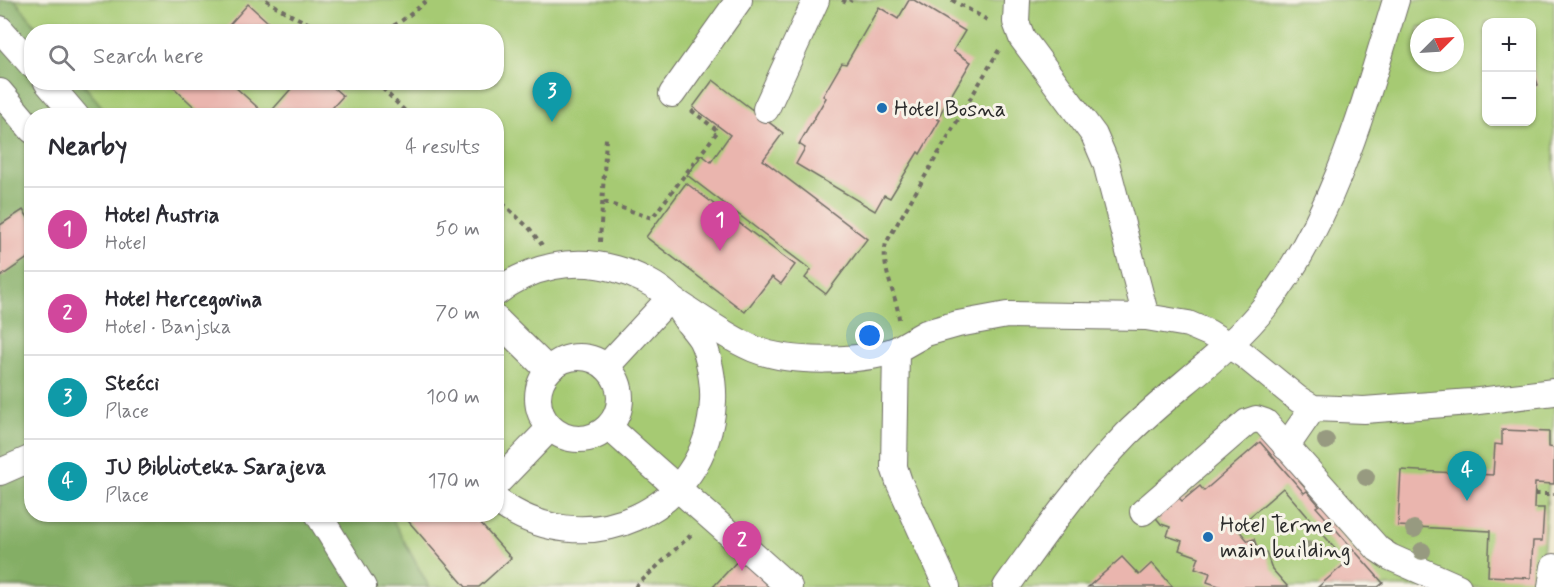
<!DOCTYPE html>
<meta charset="utf-8">
<style>
body{margin:0;font-family:Mynerve,sans-serif;background:#f7f7f7;color:#2b2b33}
.controls{position:absolute;right:18px;top:18px;display:grid;overflow:hidden;border-radius:12px;box-shadow:0 2px 4px #0004}
.controls button{width:54px;height:54px;display:grid;place-items:center;padding:0;border:0;border-bottom:2px solid #e1e1e2;background:#fff;color:#2b2b33;font:30px sans-serif}
.compass{position:absolute;left:1410px;top:18px;width:54px;height:54px;border-radius:50%;background:#fff;box-shadow:0 2px 4px #0004;rotate:66deg}
.you{position:absolute;left:870px;top:336px;width:21px;height:21px;margin:-15px;border:4px solid #fff;border-radius:50%;background:#1a73e8;box-shadow:0 0 0 9px #1a73e833}
.badge{display:grid;place-items:center;width:39px;height:39px;border-radius:50%;background:#0b8043;color:#fff;font-size:20px;font-weight:700}
.pin{position:absolute;translate:-50% -50px;filter:drop-shadow(0 2px 3px #0008)}
.pin::after{content:'';position:absolute;top:32px;width:21px;height:18px;background:inherit;clip-path:polygon(0 0,100% 0,50% 100%)}
.list{margin:0;padding:0;list-style:none}
h2{display:flex;justify-content:space-between;align-items:center;height:78px;margin:0;padding:0 24px;font-size:26px}
h2 small{font-size:20px;font-weight:400;color:#7c7c81}
.list li{display:grid;grid-template-columns:39px 1fr auto;gap:18px;align-items:center;box-sizing:border-box;height:84px;padding:0 24px;border-top:2px solid #e1e1e2}
.list b{display:block;font-size:22px;white-space:nowrap}
.list p{margin:0;font-size:20px;white-space:nowrap;color:#7c7c81}
.list em{font-size:20px;font-style:normal;color:#7c7c81}
.icon{flex:none;width:33px;height:33px;fill:none;stroke:currentColor;stroke-width:2;stroke-linecap:round;stroke-linejoin:round}
.map{position:relative;flex:none;width:1554px;height:587px;overflow:hidden}
.search{position:absolute;background:#fff;box-shadow:0 2px 4px #0004;left:24px;top:24px;width:480px;height:66px;display:flex;align-items:center;gap:15px;box-sizing:border-box;padding:0 21px;border-radius:24px;color:#7c7c81;font-size:22px}
.panel{position:absolute;background:#fff;box-shadow:0 2px 4px #0004;left:24px;top:108px;width:480px;height:414px;border-radius:24px}
.map>svg:first-child{display:block}
.green{fill:#a6ca73;stroke:#687a4f;stroke-width:1.5;fill-rule:evenodd}
.forest{fill:#84ae65;stroke:#586c48;stroke-width:1.5}
.building{fill:#eab5ae}
.lines{fill:none;stroke-linecap:round;stroke-linejoin:round}
.minor-casing{stroke:#6f6d64;stroke-width:28}
.path{stroke:#6f6d64;stroke-width:4;stroke-dasharray:4.5 4.5;stroke-linecap:butt}
.minor{stroke:#fff;stroke-width:26}
.tree{fill:#979a80}
.poi-dot{fill:#1f6fb2;stroke:#f7f3e8;stroke-width:2}
.labels{text-anchor:middle;stroke-width:6;stroke-linejoin:round;paint-order:stroke}
.poi-label{font-size:22px;fill:#2b2b2b;stroke:#f7f3e8;text-anchor:start}
</style>
<div class="map">
<svg width="1554" height="587" viewBox="0 0 1554 587">
<rect width="100%" height="100%" fill="#f7f3e8"/>
<filter id="ink" filterUnits="userSpaceOnUse"><feTurbulence type="fractalNoise" baseFrequency=".0167" numOctaves="2"/><feDisplacementMap in="SourceGraphic" scale="12" xChannelSelector="R" yChannelSelector="G"/><feConvolveMatrix kernelMatrix="1 2 1 2 8 2 1 2 1" color-interpolation-filters="sRGB"/></filter>
<filter id="wash" filterUnits="userSpaceOnUse"><feTurbulence type="fractalNoise" baseFrequency=".008" numOctaves="4" result="noise"/><feDisplacementMap in="SourceGraphic" scale="24" xChannelSelector="R" yChannelSelector="G"/><feGaussianBlur stdDeviation="1.35" result="paint"/><feColorMatrix in="noise" values="0 0 0 0 0 0 0 0 0 0 0 0 0 0 0 0 0 1.4 0 .05"/><feComposite in="paint" operator="in"/></filter>
<g filter="url(#wash)">
<rect width="100%" height="100%" fill="#eee7cd"/>
<path class="green" d="M0,0H1554V416L1542,568L1539,580L1542,582L1543,587H0ZM1486,22H1532V122H1486ZM1419,27H1455V63H1419ZM32,32H496V82H32ZM32,116H496V514H32Z"/>
<path class="forest" d="M0,0H15L40,31L32,32V82L82,83L109,115L32,116V514L390,515L429,587H0Z"/>
<g id="blocks">
<g class="building">
<path d="M909,0H914L965,31L953,51L971,62L937,119L940,120L920,154L918,152L890,198L884,195L875,211L796,164L805,148L799,144L826,98L823,96L842,63L846,64L879,7L898,19Z"/>
<path d="M248,4L279,32H223Z"/>
<path d="M1532,68L1538,85L1532,88Z"/>
<path d="M713,80L783,133L763,160L867,239L826,294L805,278L811,270L687,175L702,155L711,162L730,135L693,107Z"/>
<path d="M177,82H235L233,85L267,116H204L173,87Z"/>
<path d="M297,82H327L343,96L325,116H267Z"/>
<path d="M686,183L795,265L781,284L772,277L745,312L646,237Z"/>
<path d="M23,210L32,223V255L0,277V225Z"/>
<path d="M1502,430L1549,432V447L1554,448V484L1535,483L1534,508H1544L1542,541H1533L1531,578L1488,576L1490,531L1398,526L1401,470L1493,475L1495,444L1502,445Z"/>
<path d="M1260,442L1304,493L1307,491L1319,505L1316,507L1383,583L1378,587H1318L1347,562L1283,488L1237,528L1248,541L1254,539L1260,555L1266,552L1272,569L1288,587H1222L1207,582L1210,573L1195,568L1199,557L1179,550L1182,541L1167,536L1170,527L1161,524L1153,514L1175,494L1182,501L1200,486L1204,491Z"/>
<path d="M402,514H482L487,520L479,522L511,558L479,587H466Z"/>
<path d="M741,557L776,587H713Z"/>
<path d="M1122,557L1139,575L1152,563L1173,587H1088Z"/>
</g>
</g>
</g>
<g filter="url(#ink)">
<use href="#blocks" fill-opacity="0" stroke="#6f6d64" stroke-width="1.5"/>
<g class="lines">
<g class="minor-casing">
<g id="minor">
<path d="M1017,0L1016,22L1022,38L1094,135L1106,163L1146,317"/>
<path d="M0,29L32,65"/>
<path d="M47,82L76,116"/>
<path d="M0,92L32,130"/>
<path d="M672,94L739,0"/>
<path d="M766,109L816,0"/>
<path d="M496,293C530,266 574,257 616,269C634,274 659,285 671,299C677,305 682,314 687,321C692,327 697,333 701,339C709,354 714,384 713,401C708,513 584,567 496,500"/>
<path d="M496,319L548,370"/>
<circle cx="579" cy="398" r="41"/>
<path d="M606,367L670,298C697,315 724,336 754,349C790,364 860,362 896,350"/>
<path d="M609,427C668,481 730,533 789,587"/>
<path d="M1286,447L1313,408"/>
<path d="M0,472L32,458"/>
<path d="M496,484L550,428"/>
<path d="M1143,512L1247,422L1256,419L1265,422L1378,549L1390,557L1458,587"/>
<path d="M318,514L363,587"/>
<path d="M947,587L899,482L894,467L896,350L926,333L958,324L1007,315L1146,317L1188,324L1209,333L1244,355L1298,399L1313,408L1364,410L1471,402L1554,392"/>
<path d="M1006,587C1044,534 1081,481 1127,434C1172,389 1228,354 1267,304C1335,216 1364,105 1396,0"/>
<path d="M1551,587L1554,567"/>
</g>
</g>
<g class="path">
<path d="M266,0L289,14L326,32"/>
<path d="M842,0L849,3L851,0"/>
<path d="M952,0L991,22"/>
<path d="M377,32C397,27 411,14 427,0"/>
<path d="M376,82L410,116"/>
<path d="M496,197L530,229L542,245"/>
<path d="M604,202L652,218L718,131L691,110"/>
<path d="M600,242L606,138"/>
<path d="M899,319C897,295 880,268 886,243L1000,48"/>
<path d="M1535,494H1554"/>
<path d="M635,587L693,533"/>
</g>
<use href="#minor" class="minor"/>
</g>
<g class="tree">
<circle cx="1326" cy="441" r="9"/>
<circle cx="1366" cy="477" r="9"/>
<circle cx="1414" cy="529" r="9"/>
<circle cx="1308" cy="550" r="9"/>
<circle cx="1422" cy="551" r="9"/>
</g>
</g>
<g class="poi-dot">
<circle cx="882" cy="108" r="6"/>
<circle cx="1208" cy="537" r="6"/>
</g>
<g class="labels">
<g class="poi-label">
<text x="894" y="116">Hotel Bosna</text>
<text x="1220" y="532">Hotel Terme<tspan x="1220" dy="25">main building</tspan></text>
</g>
</g>
</svg>
<div class="controls">
<button>+</button>
<button>−</button>
</div>
<svg class="compass" viewBox="-18 -18 36 36"><path d="M0-13l5 13h-10z" fill="#e53935"/><path d="M0 13l5-13h-10z" fill="#7c7c81"/></svg>
<div class="you"></div>
<div class="pin badge" style="left:720px;top:251px;background:#d1479c">1</div>
<div class="pin badge" style="left:742px;top:571px;background:#d1479c">2</div>
<div class="pin badge" style="left:552px;top:122px;background:#0f9aa8">3</div>
<div class="pin badge" style="left:1467px;top:501px;background:#0f9aa8">4</div>
<div class="search"><svg class="icon" aria-label="search" viewBox="0 0 24 24"><circle cx="10" cy="10" r="6"/><path d="M15 15l6 6"/></svg>Search here</div>
<section class="panel">
<h2>Nearby<small>4 results</small></h2>
<ul class="list">
<li><span class="badge" style="background:#d1479c">1</span><div><b>Hotel Austria</b><p>Hotel</p></div><em>50 m</em></li>
<li><span class="badge" style="background:#d1479c">2</span><div><b>Hotel Hercegovina</b><p>Hotel · Banjska</p></div><em>70 m</em></li>
<li><span class="badge" style="background:#0f9aa8">3</span><div><b>Stećci</b><p>Place</p></div><em>100 m</em></li>
<li><span class="badge" style="background:#0f9aa8">4</span><div><b>JU Biblioteka Sarajeva</b><p>Place</p></div><em>170 m</em></li>
</ul>
</section>
</div>
